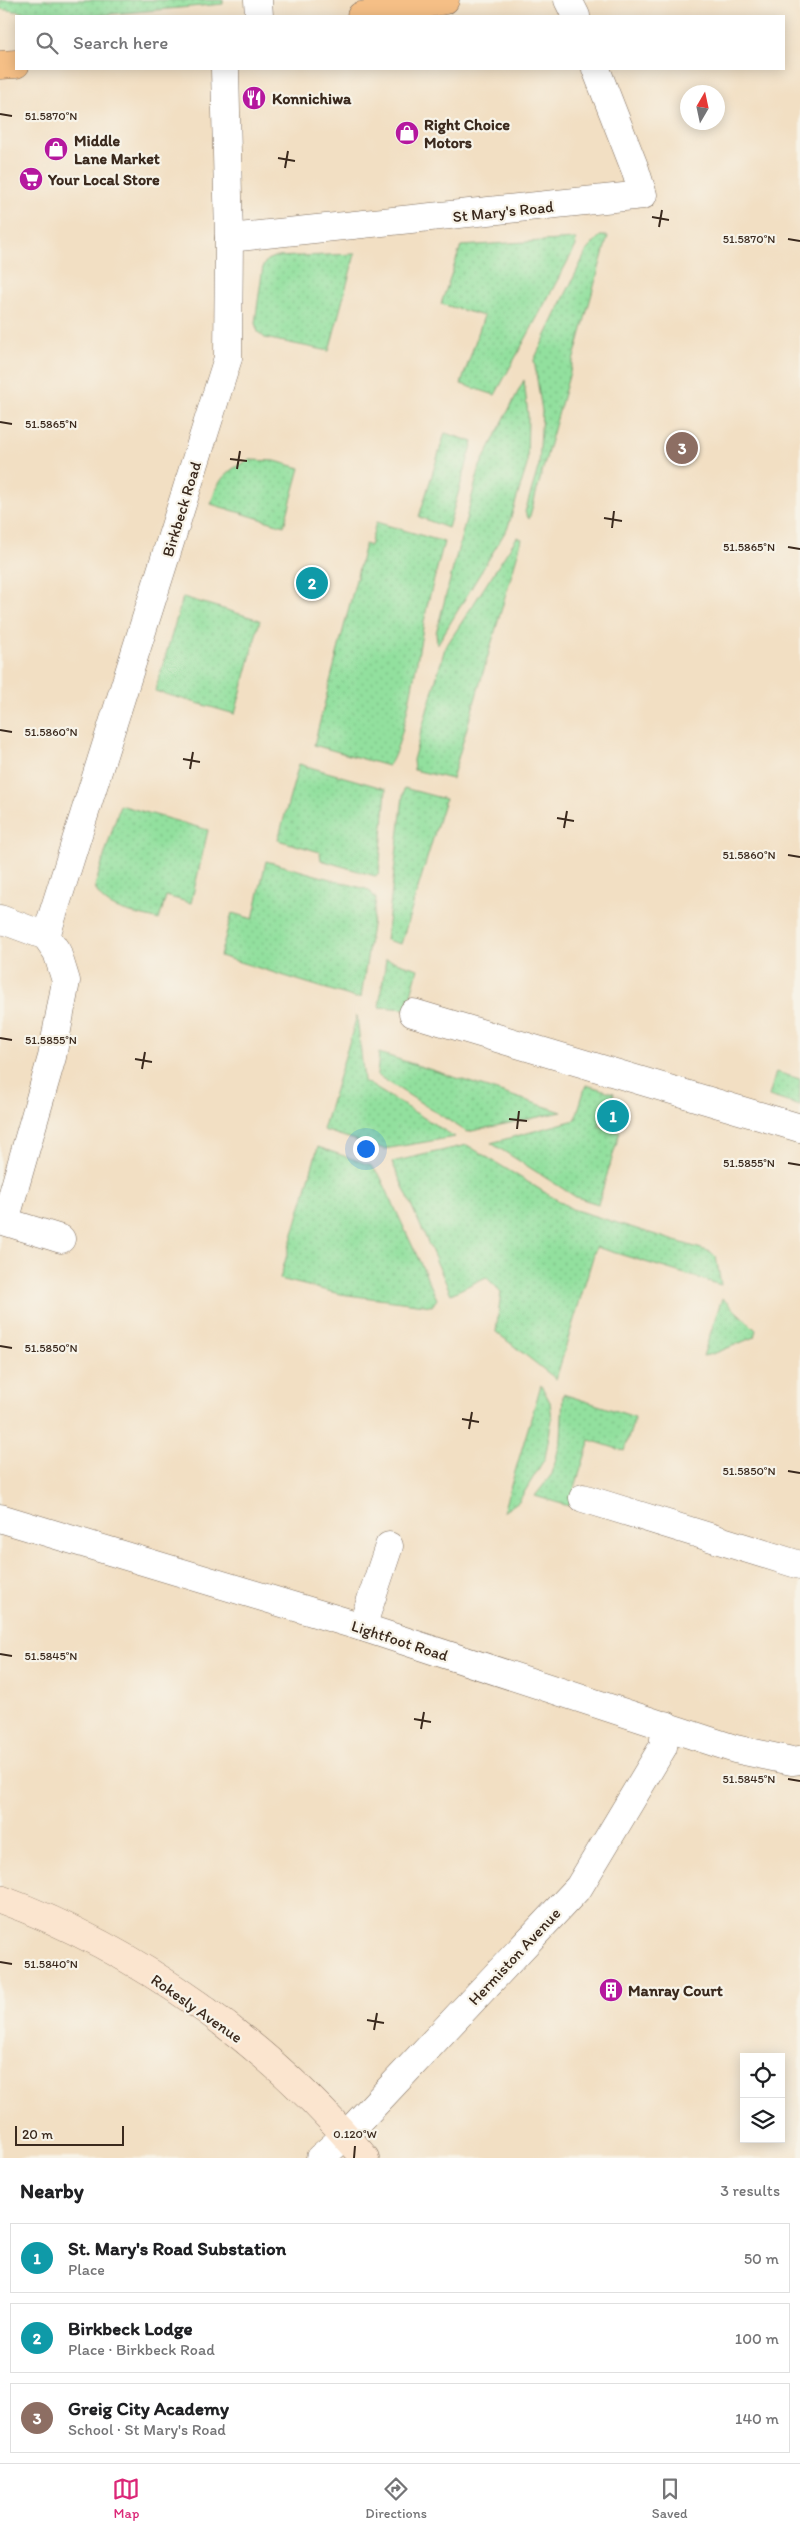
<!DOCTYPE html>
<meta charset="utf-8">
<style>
body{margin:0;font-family:Itim,sans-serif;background:#f6f6f6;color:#202124}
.controls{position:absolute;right:15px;bottom:15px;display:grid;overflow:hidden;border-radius:0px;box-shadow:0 2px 12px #0003}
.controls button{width:45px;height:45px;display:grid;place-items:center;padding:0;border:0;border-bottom:1px solid #e0e0e0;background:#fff;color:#202124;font:25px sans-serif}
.compass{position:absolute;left:680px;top:85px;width:45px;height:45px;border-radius:50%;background:#fff;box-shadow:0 2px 12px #0003;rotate:9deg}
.scale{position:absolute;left:15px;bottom:12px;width:109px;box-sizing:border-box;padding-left:5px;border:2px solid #3b2a1e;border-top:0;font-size:14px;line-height:18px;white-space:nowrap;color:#3b2a1e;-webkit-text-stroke:4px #f7f3e8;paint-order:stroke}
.you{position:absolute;left:365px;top:1148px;width:18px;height:18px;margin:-12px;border:4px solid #fff;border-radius:50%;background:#1a73e8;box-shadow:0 0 0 8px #1a73e833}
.badge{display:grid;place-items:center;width:32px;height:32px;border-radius:50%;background:#db2777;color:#fff;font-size:16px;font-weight:700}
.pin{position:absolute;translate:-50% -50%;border:2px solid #fff;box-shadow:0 1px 5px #0006}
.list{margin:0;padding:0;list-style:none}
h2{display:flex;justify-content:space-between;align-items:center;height:65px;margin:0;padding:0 20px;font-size:21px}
h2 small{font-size:16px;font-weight:400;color:#757577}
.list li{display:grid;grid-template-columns:32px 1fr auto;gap:15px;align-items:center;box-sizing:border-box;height:70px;margin:0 10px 10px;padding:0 10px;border:1px solid #e0e0e0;border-radius:0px}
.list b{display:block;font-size:19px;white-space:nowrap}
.list p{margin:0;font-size:16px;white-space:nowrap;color:#757577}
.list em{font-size:16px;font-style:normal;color:#757577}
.icon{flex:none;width:28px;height:28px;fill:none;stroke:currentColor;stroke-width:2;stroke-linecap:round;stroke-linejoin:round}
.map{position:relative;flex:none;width:800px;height:2158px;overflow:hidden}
.search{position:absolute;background:#fff;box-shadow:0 2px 12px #0003;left:15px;right:15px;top:15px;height:55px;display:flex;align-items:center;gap:12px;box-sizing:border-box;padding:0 18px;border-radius:0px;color:#757577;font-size:19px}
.sheet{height:305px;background:#fff}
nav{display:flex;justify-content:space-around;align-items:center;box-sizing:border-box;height:70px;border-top:1px solid #e0e0e0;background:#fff;font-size:14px;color:#757577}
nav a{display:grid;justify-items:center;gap:2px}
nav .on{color:#db2777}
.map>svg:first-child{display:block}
.grass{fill:url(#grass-dots);stroke:#66855e}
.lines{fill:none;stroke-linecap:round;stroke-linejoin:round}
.street-casing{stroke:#7b6958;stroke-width:29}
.secondary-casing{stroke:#7b6958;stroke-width:29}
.primary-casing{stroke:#7b6958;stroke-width:29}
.street{stroke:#fff;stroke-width:28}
.secondary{stroke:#fbe5cf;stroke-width:28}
.primary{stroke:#f5bf86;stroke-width:28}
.ticks{fill:none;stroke:#3b2a1e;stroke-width:2}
.labels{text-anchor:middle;stroke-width:4.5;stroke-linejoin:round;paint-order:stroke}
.poi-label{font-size:16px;font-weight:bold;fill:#3b2a1e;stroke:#f7f3e8;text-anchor:start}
.street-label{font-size:16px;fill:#3b2a1e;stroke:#f7f3e8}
.ticks-label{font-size:12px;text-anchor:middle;fill:#3b2a1e;stroke:#f7f3e8;stroke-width:4.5;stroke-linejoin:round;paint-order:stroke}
</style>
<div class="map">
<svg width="800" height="2158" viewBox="0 0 800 2158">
<defs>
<pattern id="grass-dots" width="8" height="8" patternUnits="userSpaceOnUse" patternTransform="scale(1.25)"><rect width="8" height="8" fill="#92e09e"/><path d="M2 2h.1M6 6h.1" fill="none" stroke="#7fc088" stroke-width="1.8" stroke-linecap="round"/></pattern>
</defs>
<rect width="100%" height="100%" fill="#f7f3e8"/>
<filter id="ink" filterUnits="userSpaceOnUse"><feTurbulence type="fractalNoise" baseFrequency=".02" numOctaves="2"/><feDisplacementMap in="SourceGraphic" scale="10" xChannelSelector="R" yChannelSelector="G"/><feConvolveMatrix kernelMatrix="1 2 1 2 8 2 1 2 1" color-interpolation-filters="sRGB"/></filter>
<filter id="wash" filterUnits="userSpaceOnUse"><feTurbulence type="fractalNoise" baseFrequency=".0096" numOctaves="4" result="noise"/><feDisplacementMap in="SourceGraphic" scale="20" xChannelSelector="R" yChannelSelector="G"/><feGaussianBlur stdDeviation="1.12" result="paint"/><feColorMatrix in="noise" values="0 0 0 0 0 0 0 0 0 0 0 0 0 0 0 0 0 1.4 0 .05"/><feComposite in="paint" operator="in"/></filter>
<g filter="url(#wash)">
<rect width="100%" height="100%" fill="#f2dfc3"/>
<g class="grass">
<path d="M0,0H223V4L91,16H50L0,9Z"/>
<path d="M600,236H608L529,519L525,512L539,465L542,411L534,360L587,250Z"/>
<path d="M575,239L576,246L495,395L461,384L484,316L441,304L461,246Z"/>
<path d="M355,254L329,351L265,338L258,332L255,323L263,266L267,260L274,257Z"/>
<path d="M524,380L528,415L527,465L508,527L437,645L436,633L480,466Z"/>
<path d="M445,433L473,442L448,528L419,517Z"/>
<path d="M250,460L275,461L300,468L284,526L211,504C218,479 226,470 250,460Z"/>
<path d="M376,522L444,542C439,562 433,582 428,602C421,632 405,749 388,766L314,745L365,544L370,546Z"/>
<path d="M517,537L522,539L452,779L414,770L413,760L445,648Z"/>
<path d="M183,597L260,620L235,714L155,691Z"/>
<path d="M299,764L386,789L379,874L375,876L321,860L320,852L278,840Z"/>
<path d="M404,788L445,799L401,944L386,940Z"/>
<path d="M120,805L208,830L191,903L166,896L159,920C137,913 102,912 95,886Z"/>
<path d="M266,861L369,890L376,899L361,997L356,998L220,956L232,913L253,919Z"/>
<path d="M386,959L418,969L407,1009L379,1007Z"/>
<path d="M357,1016L364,1081L455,1137L384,1149L323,1130Z"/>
<path d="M379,1053L562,1112L467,1132L377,1075Z"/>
<path d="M776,1072L800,1079V1106L769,1096Z"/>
<path d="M586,1085L614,1093L612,1100L607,1099L599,1126L620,1132L598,1204L576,1197L491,1143L575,1120Z"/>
<path d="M467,1145L572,1209L711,1252L716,1257L721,1285L596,1247L556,1379L496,1332L501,1292L486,1277L451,1294L392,1162Z"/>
<path d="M318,1147L370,1165L380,1176L437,1299L432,1306L340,1294L280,1279Z"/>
<path d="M722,1298L756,1330L754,1337L713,1354L703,1356Z"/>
<path d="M541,1385L550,1402L552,1419L545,1458L519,1501L503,1512Z"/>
<path d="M563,1394L635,1417L624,1451L590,1440L569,1506L535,1496L552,1474L561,1439Z"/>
</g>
</g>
<g filter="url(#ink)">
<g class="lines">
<g class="street-casing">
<g id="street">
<path d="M258,0L259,16"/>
<path d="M568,0L576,16"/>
<path d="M229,238L643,195L635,169L596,69"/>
<path d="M0,919L46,936L57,952L66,981L52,1057L5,1221"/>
<path d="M46,936L228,358L229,238L225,69"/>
<path d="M413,1013L800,1128"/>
<path d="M0,1220L61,1239"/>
<path d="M583,1498L800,1565"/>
<path d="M0,1518L362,1627L735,1749L792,1761L800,1760"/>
<path d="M362,1627L389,1546"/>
<path d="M320,2158L346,2135L579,1887L663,1747L666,1725"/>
</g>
</g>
<g class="secondary-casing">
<path id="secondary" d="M0,1899C137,1949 272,2046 365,2158"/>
</g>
<g class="primary-casing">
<g id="primary">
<path d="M361,16L445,0"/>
<path d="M0,65L16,64"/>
</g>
</g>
<use href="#street" class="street"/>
<use href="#secondary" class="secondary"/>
<use href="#primary" class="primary"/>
</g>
</g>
<path class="ticks" d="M0,114L12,116M278,158L295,161M285,168L288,151M652,217L669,220M659,227L662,210M788,239L800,241M0,422L12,424M230,459L247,461M237,469L240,451M604,518L622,521M612,528L614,511M788,547L800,549M0,730L12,732M183,759L200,762M190,769L193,752M557,818L574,821M564,828L567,811M788,855L800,857M0,1038L12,1040M135,1059L152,1062M142,1069L145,1052M509,1119L527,1121M517,1129L519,1111M788,1163L800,1165M0,1346L12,1348M462,1419L479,1422M469,1429L472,1412M788,1471L800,1473M0,1654L12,1656M414,1719L431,1722M421,1729L424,1712M788,1779L800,1781M0,1962L12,1964M367,2020L384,2023M374,2030L377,2013M354,2158L355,2146"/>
<defs>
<g id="restaurant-disc" transform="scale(1.25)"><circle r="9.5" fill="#b5179e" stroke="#f7f3e8"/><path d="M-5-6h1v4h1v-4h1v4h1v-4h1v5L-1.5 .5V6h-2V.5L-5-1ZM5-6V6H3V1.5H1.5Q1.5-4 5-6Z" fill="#fff"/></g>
<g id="shop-disc" transform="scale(1.25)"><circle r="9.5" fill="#b5179e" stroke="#f7f3e8"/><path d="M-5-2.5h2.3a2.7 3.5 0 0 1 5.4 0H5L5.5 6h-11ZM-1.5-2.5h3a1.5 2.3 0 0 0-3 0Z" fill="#fff"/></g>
<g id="supermarket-disc" transform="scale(1.25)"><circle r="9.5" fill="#b5179e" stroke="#f7f3e8"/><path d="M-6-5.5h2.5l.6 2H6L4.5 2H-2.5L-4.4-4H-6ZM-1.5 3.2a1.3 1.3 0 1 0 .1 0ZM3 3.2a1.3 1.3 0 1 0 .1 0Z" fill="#fff"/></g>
<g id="building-disc" transform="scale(1.25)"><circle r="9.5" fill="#b5179e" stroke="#f7f3e8"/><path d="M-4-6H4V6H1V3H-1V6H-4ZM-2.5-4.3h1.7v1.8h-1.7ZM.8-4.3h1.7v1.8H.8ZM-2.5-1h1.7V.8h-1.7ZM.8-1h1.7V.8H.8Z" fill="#fff"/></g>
</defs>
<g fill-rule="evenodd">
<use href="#restaurant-disc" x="254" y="98"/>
<use href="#shop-disc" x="407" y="133"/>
<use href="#shop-disc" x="56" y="149"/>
<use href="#supermarket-disc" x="31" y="179"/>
<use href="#building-disc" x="611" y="1990"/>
</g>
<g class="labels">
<g class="poi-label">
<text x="272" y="104">Konnichiwa</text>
<text x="424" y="130">Right Choice<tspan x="424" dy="18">Motors</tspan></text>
<text x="74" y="146">Middle<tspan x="74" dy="18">Lane Market</tspan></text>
<text x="48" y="185">Your Local Store</text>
<text x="628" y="1996">Manray Court</text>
</g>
<g class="street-label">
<text transform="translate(503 211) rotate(-6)" y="6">St Mary's Road</text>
<text transform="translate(181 509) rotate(-73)" y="6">Birkbeck Road</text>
<text transform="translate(400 1640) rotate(18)" y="6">Lightfoot Road</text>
<text transform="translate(514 1956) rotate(-47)" y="6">Hermiston Avenue</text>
<text transform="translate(197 2008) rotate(35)" y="6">Rokesly Avenue</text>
</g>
</g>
<g class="ticks-label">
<text x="51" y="120">51.5870°N</text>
<text x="749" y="243">51.5870°N</text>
<text x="51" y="428">51.5865°N</text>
<text x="749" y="551">51.5865°N</text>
<text x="51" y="736">51.5860°N</text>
<text x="749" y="859">51.5860°N</text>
<text x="51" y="1044">51.5855°N</text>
<text x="749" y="1167">51.5855°N</text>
<text x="51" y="1352">51.5850°N</text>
<text x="749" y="1475">51.5850°N</text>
<text x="51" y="1660">51.5845°N</text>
<text x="749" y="1783">51.5845°N</text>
<text x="51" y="1968">51.5840°N</text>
<text x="355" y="2138">0.120°W</text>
</g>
</svg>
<div class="controls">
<button><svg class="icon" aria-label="locate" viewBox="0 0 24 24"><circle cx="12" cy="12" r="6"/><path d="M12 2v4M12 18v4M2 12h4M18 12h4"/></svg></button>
<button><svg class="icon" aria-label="layers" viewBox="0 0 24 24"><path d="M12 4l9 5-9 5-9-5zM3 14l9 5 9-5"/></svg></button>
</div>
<svg class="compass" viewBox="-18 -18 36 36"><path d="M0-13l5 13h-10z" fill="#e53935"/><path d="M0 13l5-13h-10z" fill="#757577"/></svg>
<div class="scale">20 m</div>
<div class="you"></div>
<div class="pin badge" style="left:613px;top:1116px;background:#0f9aa8">1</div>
<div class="pin badge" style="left:312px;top:583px;background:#0f9aa8">2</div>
<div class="pin badge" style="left:682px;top:448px;background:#8d6e63">3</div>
<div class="search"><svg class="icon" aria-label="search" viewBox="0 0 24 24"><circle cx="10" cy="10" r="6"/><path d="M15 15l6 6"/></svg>Search here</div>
</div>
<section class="sheet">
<h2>Nearby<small>3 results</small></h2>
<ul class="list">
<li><span class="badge" style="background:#0f9aa8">1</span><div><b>St. Mary's Road Substation</b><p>Place</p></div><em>50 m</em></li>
<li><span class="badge" style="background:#0f9aa8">2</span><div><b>Birkbeck Lodge</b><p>Place · Birkbeck Road</p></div><em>100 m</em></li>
<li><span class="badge" style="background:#8d6e63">3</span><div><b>Greig City Academy</b><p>School · St Mary's Road</p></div><em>140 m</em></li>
</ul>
</section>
<nav>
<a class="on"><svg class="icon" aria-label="map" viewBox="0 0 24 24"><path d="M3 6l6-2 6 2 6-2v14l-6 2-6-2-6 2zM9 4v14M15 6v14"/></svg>Map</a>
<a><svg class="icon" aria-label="directions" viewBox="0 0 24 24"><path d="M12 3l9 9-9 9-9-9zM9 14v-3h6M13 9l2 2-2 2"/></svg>Directions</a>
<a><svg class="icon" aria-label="saved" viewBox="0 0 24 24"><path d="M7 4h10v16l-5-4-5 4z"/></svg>Saved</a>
</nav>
